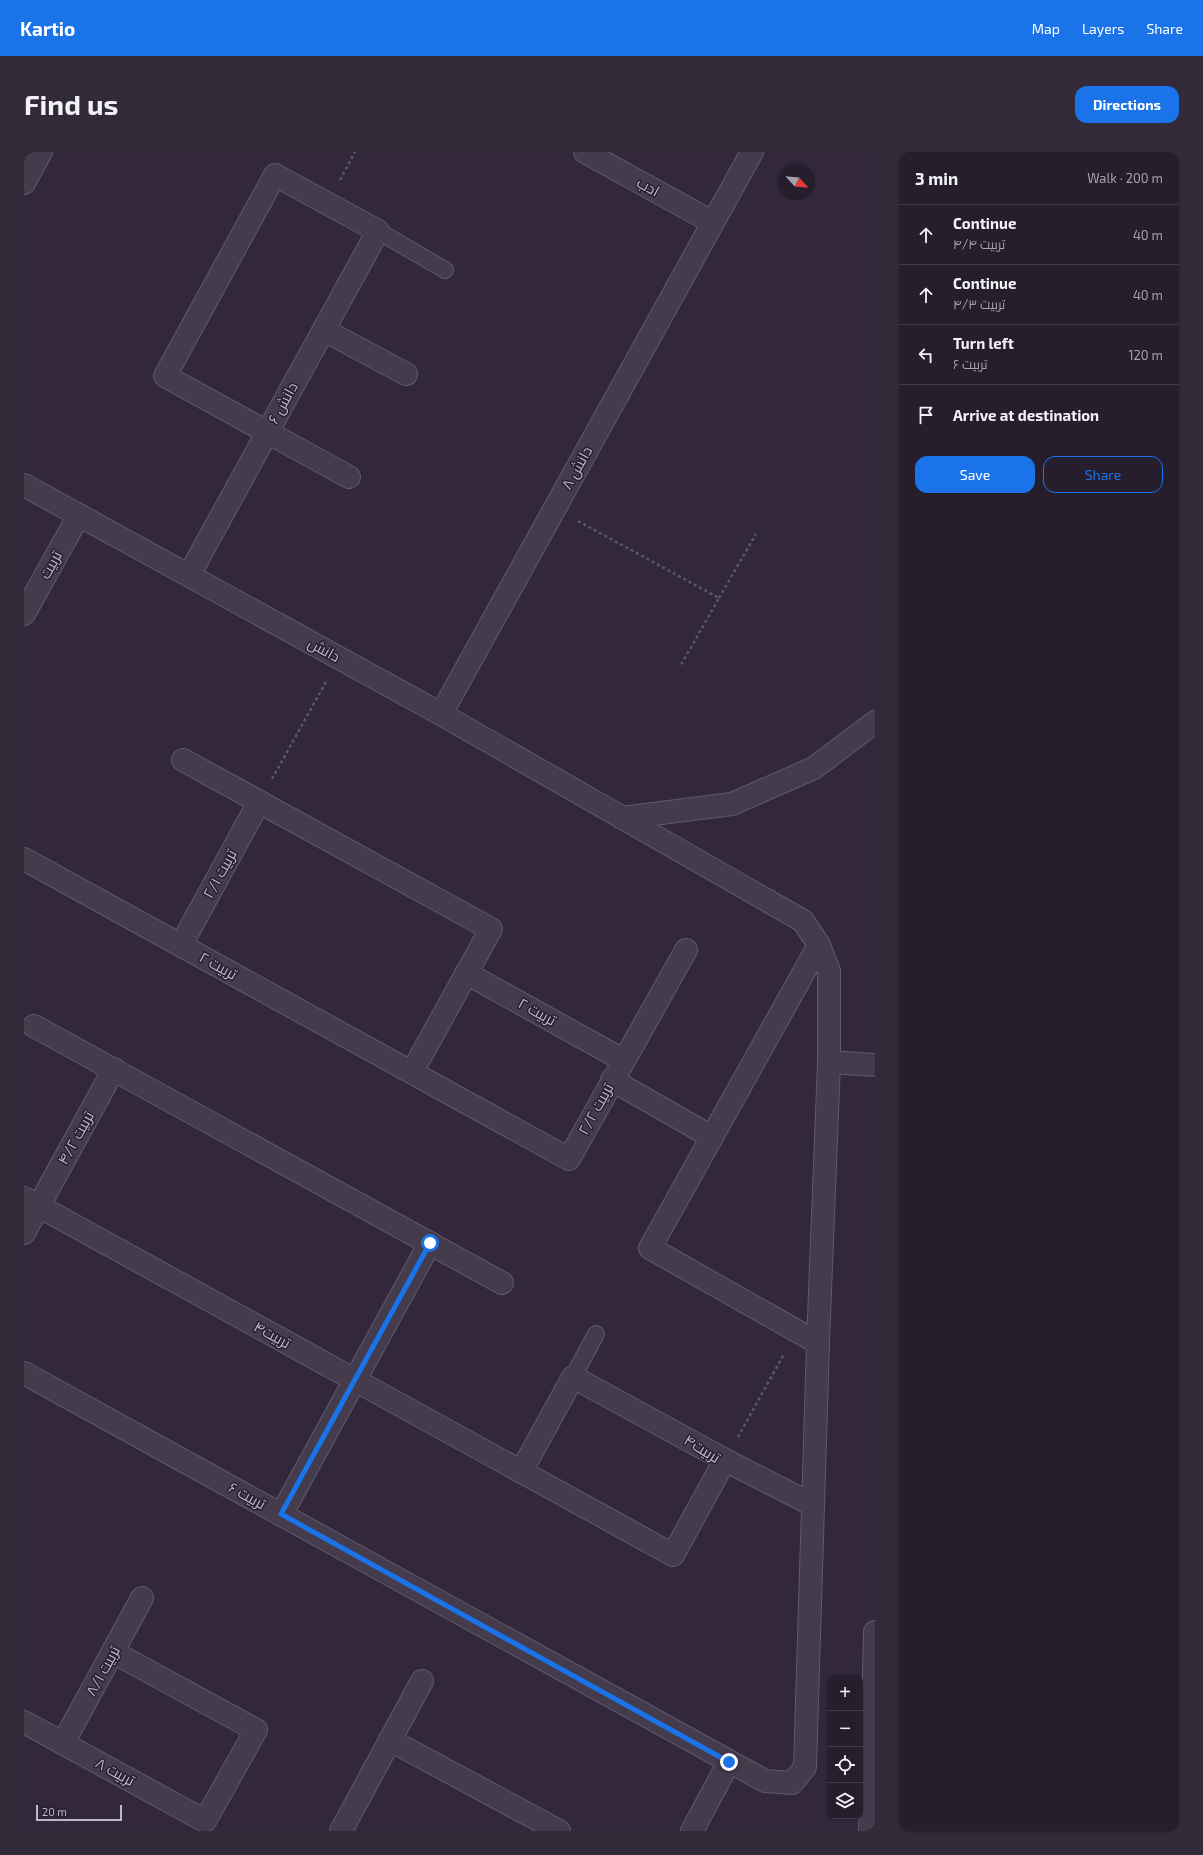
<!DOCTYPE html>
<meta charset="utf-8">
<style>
body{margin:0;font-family:"Exo 2",Cairo,sans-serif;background:#322a39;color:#f1f3f6}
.controls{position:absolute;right:12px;bottom:12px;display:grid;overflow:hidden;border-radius:8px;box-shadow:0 1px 3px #0004}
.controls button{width:36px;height:36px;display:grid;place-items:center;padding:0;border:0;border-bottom:1px solid #423b49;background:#261d2d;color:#f1f3f6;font:20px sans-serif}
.compass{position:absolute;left:755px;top:12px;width:36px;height:36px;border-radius:50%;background:#261d2d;box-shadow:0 1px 3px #0004;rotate:116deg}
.scale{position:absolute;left:12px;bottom:10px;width:86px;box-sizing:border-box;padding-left:4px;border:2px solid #c0b7c7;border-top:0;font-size:11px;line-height:14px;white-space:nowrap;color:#c0b7c7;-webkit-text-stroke:3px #292031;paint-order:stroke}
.stop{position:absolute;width:12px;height:12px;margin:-9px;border:3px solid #1a73e8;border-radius:50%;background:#fff}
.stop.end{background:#1a73e8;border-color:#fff;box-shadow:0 1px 4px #0008}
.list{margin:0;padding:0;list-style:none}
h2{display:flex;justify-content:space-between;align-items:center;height:52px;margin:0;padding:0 16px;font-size:17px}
h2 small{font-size:13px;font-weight:400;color:#a4a2aa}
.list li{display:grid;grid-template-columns:26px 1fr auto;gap:12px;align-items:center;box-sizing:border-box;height:60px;padding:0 16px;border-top:1px solid #423b49}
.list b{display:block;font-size:15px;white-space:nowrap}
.list p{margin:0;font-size:13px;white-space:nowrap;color:#a4a2aa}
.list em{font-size:13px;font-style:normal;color:#a4a2aa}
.actions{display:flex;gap:8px;padding:12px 16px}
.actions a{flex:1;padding:9px 0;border:1px solid #1a73e8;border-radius:12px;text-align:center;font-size:14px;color:#1a73e8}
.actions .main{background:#1a73e8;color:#fff}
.icon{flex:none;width:22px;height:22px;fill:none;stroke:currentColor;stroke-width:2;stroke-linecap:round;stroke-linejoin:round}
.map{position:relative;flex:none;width:851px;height:1679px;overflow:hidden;border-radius:12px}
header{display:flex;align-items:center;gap:24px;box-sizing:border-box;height:56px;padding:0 20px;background:#1a73e8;color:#fff}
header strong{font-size:19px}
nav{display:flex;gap:22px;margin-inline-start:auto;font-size:14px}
.intro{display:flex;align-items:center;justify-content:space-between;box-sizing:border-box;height:96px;padding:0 24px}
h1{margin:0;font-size:28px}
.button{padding:10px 18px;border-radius:12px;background:#1a73e8;color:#fff;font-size:14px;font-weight:700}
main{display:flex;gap:24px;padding:0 24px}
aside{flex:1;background:#261d2d;border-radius:12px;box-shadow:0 1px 3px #0004}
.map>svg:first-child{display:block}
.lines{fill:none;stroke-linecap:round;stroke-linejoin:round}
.service-casing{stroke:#62596a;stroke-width:18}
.minor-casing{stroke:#62596a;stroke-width:24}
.tertiary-casing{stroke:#62596a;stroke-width:24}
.path{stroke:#59576a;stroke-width:2.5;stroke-dasharray:3 3;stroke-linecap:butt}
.service{stroke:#443b4c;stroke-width:16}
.minor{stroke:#443b4c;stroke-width:22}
.tertiary{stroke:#443b4c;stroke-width:22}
.route{stroke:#1a73e8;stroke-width:5}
.labels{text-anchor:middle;stroke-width:3;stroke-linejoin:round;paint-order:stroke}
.street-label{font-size:15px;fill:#c0b7c7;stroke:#292031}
</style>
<header>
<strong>Kartio</strong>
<nav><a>Map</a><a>Layers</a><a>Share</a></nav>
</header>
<div class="intro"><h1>Find us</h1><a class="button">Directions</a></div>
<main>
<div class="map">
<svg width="851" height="1679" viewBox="0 0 851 1679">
<rect width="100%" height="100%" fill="#32273c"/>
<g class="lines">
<g class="service-casing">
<g id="service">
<path d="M354,79L421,118"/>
<path d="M549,1225L572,1182"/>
</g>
</g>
<g class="minor-casing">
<g id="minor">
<path d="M561,0L688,70"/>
<path d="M0,31L17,0"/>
<path d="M300,178L382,222"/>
<path d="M0,333L417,562L779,769L795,793L805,819V910L851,913"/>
<path d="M165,423C228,309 291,194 354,79L251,23L141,224L325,325"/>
<path d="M0,462L55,363"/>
<path d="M417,562L728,0"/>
<path d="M159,608L467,777L388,920"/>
<path d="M598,666L708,652L790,616L851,570"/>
<path d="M0,707L545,1007L662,798"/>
<path d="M157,793L235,650"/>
<path d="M442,821L599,908"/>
<path d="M10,874L478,1131"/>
<path d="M588,928L688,985"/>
<path d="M0,1046C216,1165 433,1284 649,1403L701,1308L549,1225L497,1320"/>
<path d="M0,1081L90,917"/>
<path d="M794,1191L626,1096L795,793"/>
<path d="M0,1221L741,1629L768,1631L781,1615L794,1191L805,910"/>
<path d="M701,1308L789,1353"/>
<path d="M257,1363L406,1091"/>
<path d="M0,1570L181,1669L232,1578L89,1500"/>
<path d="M366,1588L535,1679"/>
<path d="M39,1591L118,1446"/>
<path d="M317,1679L398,1529"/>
<path d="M668,1679L705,1610"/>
</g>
</g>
<g class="tertiary-casing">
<path id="tertiary" d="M846,1679L851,1480"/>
</g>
<g class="path">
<path d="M316,28L331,0"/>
<path d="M554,369L695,446L657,513"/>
<path d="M695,446L732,382"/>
<path d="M248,627L303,528"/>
<path d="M714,1285L760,1202"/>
</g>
<use href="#service" class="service"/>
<use href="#minor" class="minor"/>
<use href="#tertiary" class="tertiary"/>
</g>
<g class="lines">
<path class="route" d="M406,1091L257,1362L705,1610"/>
</g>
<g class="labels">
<g class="street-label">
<text transform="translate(624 35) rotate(29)" y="5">ادب</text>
<text transform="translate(259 251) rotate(-61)" y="5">دانش ۶</text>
<text transform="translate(553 316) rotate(-61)" y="5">دانش ۸</text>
<text transform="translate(27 413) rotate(-61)" y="5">تربیت</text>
<text transform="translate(300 498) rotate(29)" y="5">دانش</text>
<text transform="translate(196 722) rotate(-61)" y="5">تربیت ۲/۱</text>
<text transform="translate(194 814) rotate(29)" y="5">تربیت ۲</text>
<text transform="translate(513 860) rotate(29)" y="5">تربیت ۲</text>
<text transform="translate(572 957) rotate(-61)" y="5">تربیت ۲/۲</text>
<text transform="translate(52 986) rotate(-61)" y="5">تربیت ۴/۲</text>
<text transform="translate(248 1183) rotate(29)" y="5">تربیت۴</text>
<text transform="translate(678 1297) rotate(32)" y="5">تربیت۴</text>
<text transform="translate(223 1344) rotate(29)" y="5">تربیت ۶</text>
<text transform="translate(79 1519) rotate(-61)" y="5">تربیت ۸/۱</text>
<text transform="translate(91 1620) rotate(29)" y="5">تربیت ۸</text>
</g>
</g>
</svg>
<div class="controls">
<button>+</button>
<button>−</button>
<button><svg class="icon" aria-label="locate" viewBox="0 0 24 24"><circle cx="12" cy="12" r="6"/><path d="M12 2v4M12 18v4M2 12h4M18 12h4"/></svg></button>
<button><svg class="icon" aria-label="layers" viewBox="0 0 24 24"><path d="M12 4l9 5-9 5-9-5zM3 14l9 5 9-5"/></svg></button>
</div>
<svg class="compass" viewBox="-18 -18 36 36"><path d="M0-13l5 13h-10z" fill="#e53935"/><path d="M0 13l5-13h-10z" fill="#a4a2aa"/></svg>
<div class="scale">20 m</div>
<div class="stop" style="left:406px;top:1091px"></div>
<div class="stop end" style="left:705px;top:1610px"></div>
</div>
<aside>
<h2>3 min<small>Walk · 200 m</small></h2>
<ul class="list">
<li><svg class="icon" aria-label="ahead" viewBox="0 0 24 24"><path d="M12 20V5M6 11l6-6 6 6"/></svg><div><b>Continue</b><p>تربیت ۴/۴</p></div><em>40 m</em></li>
<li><svg class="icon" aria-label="ahead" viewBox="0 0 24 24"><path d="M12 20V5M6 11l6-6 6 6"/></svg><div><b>Continue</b><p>تربیت ۴/۳</p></div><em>40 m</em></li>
<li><svg class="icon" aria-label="left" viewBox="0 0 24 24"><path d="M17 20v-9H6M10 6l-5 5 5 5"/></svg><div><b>Turn left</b><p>تربیت ۶</p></div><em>120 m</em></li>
<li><svg class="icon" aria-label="arrive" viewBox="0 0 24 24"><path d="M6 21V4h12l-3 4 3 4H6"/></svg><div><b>Arrive at destination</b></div></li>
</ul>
<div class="actions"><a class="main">Save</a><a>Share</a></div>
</aside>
</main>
